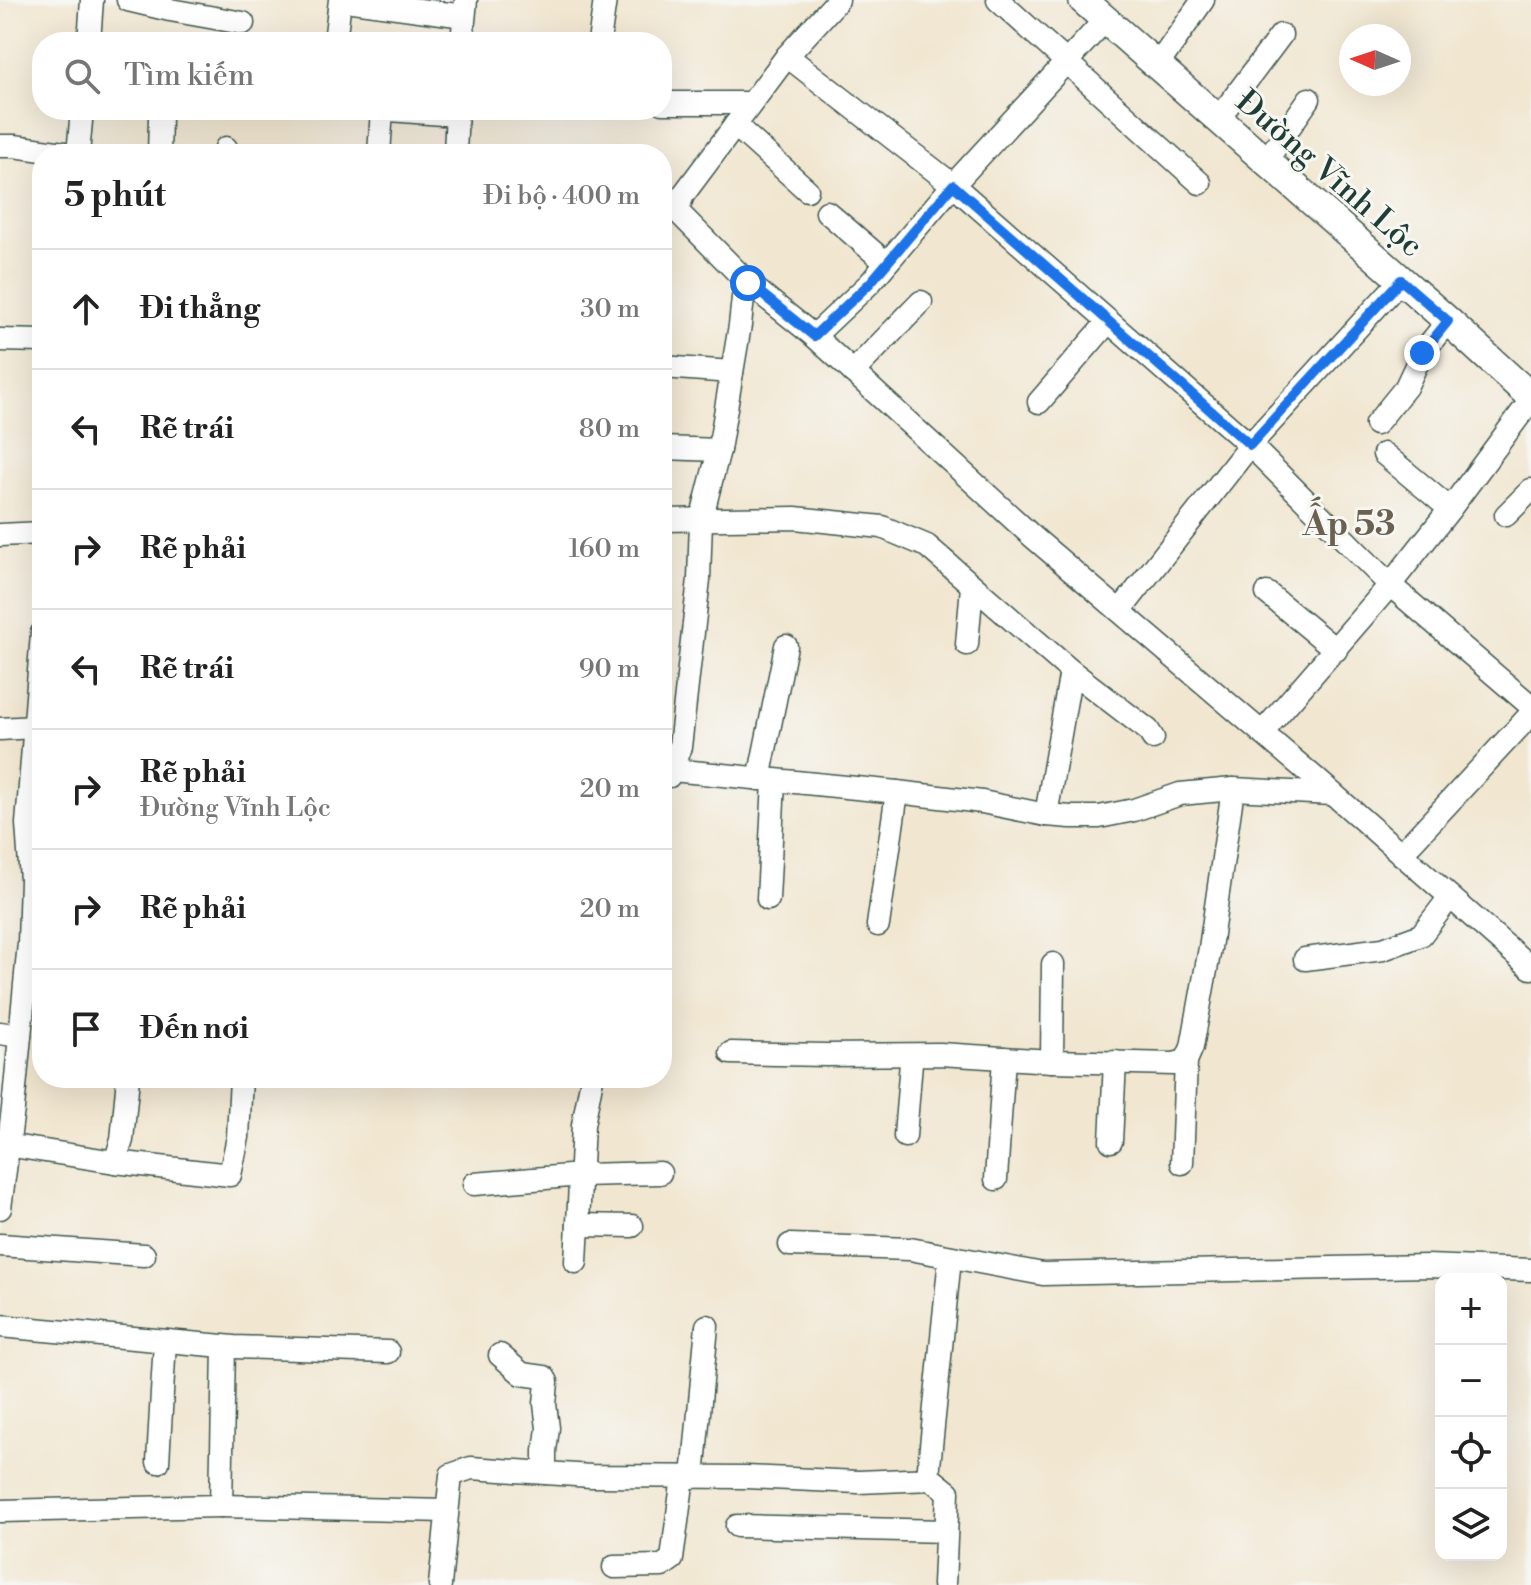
<!DOCTYPE html>
<html lang="vi">
<meta charset="utf-8">
<style>
body{margin:0;font-family:"Libre Bodoni",serif;background:#f2f2f2;color:#222}
.controls{position:absolute;right:24px;bottom:24px;display:grid;overflow:hidden;border-radius:16px;box-shadow:0 8px 32px #0002}
.controls button{width:72px;height:72px;display:grid;place-items:center;padding:0;border:0;border-bottom:2px solid #e0e0e0;background:#fff;color:#222;font:40px sans-serif}
.compass{position:absolute;left:1339px;top:24px;width:72px;height:72px;border-radius:50%;background:#fff;box-shadow:0 8px 32px #0002;rotate:273deg}
.stop{position:absolute;width:24px;height:24px;margin:-18px;border:6px solid #1a73e8;border-radius:50%;background:#fff}
.stop.end{background:#1a73e8;border-color:#fff;box-shadow:0 2px 8px #0008}
.list{margin:0;padding:0;list-style:none}
h2{display:flex;justify-content:space-between;align-items:center;height:104px;margin:0;padding:0 32px;font-size:34px}
h2 small{font-size:26px;font-weight:400;color:#767676}
.list li{display:grid;grid-template-columns:52px 1fr auto;gap:24px;align-items:center;box-sizing:border-box;height:120px;padding:0 32px;border-top:2px solid #e0e0e0}
.list b{display:block;font-size:30px;white-space:nowrap}
.list p{margin:0;font-size:26px;white-space:nowrap;color:#767676}
.list em{font-size:26px;font-style:normal;color:#767676}
.icon{flex:none;width:44px;height:44px;fill:none;stroke:currentColor;stroke-width:2;stroke-linecap:round;stroke-linejoin:round}
.map{position:relative;flex:none;width:1531px;height:1585px;overflow:hidden}
.search{position:absolute;background:#fff;box-shadow:0 8px 32px #0002;left:32px;top:32px;width:640px;height:88px;display:flex;align-items:center;gap:20px;box-sizing:border-box;padding:0 28px;border-radius:32px;color:#767676;font-size:30px}
.panel{position:absolute;background:#fff;box-shadow:0 8px 32px #0002;left:32px;top:144px;width:640px;height:944px;border-radius:32px}
.map>svg:first-child{display:block}
.lines{fill:none;stroke-linecap:round;stroke-linejoin:round}
.minor-casing{stroke:#3e564b;stroke-width:25}
.major-casing{stroke:#3e564b;stroke-width:31}
.minor{stroke:#fff;stroke-width:22}
.major{stroke:#fff;stroke-width:28}
.route{stroke:#1a73e8;stroke-width:10}
.labels{text-anchor:middle;stroke-width:6;stroke-linejoin:round;paint-order:stroke}
.street-label{font-size:32px;fill:#1f3d34;stroke:#f6f6f2}
.neighbourhood-label{font-size:34px;font-weight:bold;fill:#6b6151;stroke:#f6f6f2}
</style>
<div class="map">
<svg width="1531" height="1585" viewBox="0 0 1531 1585">
<rect width="100%" height="100%" fill="#f6f6f2"/>
<filter id="ink" filterUnits="userSpaceOnUse"><feTurbulence type="fractalNoise" baseFrequency=".0125" numOctaves="2"/><feDisplacementMap in="SourceGraphic" scale="16" xChannelSelector="R" yChannelSelector="G"/><feConvolveMatrix kernelMatrix="1 2 1 2 8 2 1 2 1" color-interpolation-filters="sRGB"/></filter>
<filter id="wash" filterUnits="userSpaceOnUse"><feTurbulence type="fractalNoise" baseFrequency=".006" numOctaves="4" result="noise"/><feDisplacementMap in="SourceGraphic" scale="32" xChannelSelector="R" yChannelSelector="G"/><feGaussianBlur stdDeviation="1.8" result="paint"/><feColorMatrix in="noise" values="0 0 0 0 0 0 0 0 0 0 0 0 0 0 0 0 0 1.4 0 .05"/><feComposite in="paint" operator="in"/></filter>
<g filter="url(#wash)">
<rect width="100%" height="100%" fill="#f1e6d0"/>
</g>
<g filter="url(#ink)">
<g class="lines">
<g class="minor-casing">
<g id="minor">
<path d="M128,0L170,10L243,23"/>
<path d="M345,0L464,16"/>
<path d="M838,0L787,56L683,195L677,211L748,283L814,336L1033,537L1315,778L1531,968"/>
<path d="M998,0L1200,183"/>
<path d="M89,42L92,0"/>
<path d="M335,42L340,0"/>
<path d="M462,42L466,0"/>
<path d="M599,42L605,0"/>
<path d="M787,56L953,185L1250,445L1390,585L1531,706"/>
<path d="M1157,66L1203,0"/>
<path d="M662,103H751"/>
<path d="M389,110L456,115"/>
<path d="M1218,119L1281,35"/>
<path d="M735,125L807,190"/>
<path d="M0,146H14L71,154"/>
<path d="M226,148L227,154"/>
<path d="M78,154L82,110"/>
<path d="M159,154L160,118"/>
<path d="M379,154L382,110"/>
<path d="M455,154L457,110"/>
<path d="M1266,161L1309,99"/>
<path d="M827,212L886,263"/>
<path d="M814,336L870,283L953,185L1105,20"/>
<path d="M0,340L42,341"/>
<path d="M662,367L732,372"/>
<path d="M853,372L921,302"/>
<path d="M1039,402L1108,322"/>
<path d="M1376,424L1406,387L1422,353L1448,321"/>
<path d="M662,448L719,450"/>
<path d="M1384,454L1450,509"/>
<path d="M1506,515L1531,490"/>
<path d="M662,520L795,518L882,527L927,546L1071,671L1148,730L1153,738"/>
<path d="M0,535L42,533"/>
<path d="M1267,593L1336,650"/>
<path d="M1120,611L1250,445L1401,280"/>
<path d="M967,644L972,586"/>
<path d="M0,729L34,727"/>
<path d="M1262,733L1390,585L1450,509L1531,400"/>
<path d="M672,770L897,792L982,802L1046,815L1071,817H1099L1134,810L1180,794L1233,789L1333,794"/>
<path d="M663,776H669L680,747L699,579L701,520L719,450L740,325L743,298L748,283"/>
<path d="M759,779L786,646"/>
<path d="M1046,815L1071,671"/>
<path d="M1401,854L1531,714"/>
<path d="M768,899L774,781"/>
<path d="M878,925L897,792"/>
<path d="M1305,959L1383,949L1421,935L1450,897"/>
<path d="M0,1033L20,1036"/>
<path d="M731,1053L826,1055L940,1054L1052,1061L1174,1064L1186,1061"/>
<path d="M1052,1061L1053,964"/>
<path d="M905,1136L911,1062L910,1055"/>
<path d="M1111,1141L1115,1062"/>
<path d="M0,1144L115,1162L230,1175L238,1137L241,1078"/>
<path d="M115,1162L122,1140L128,1078"/>
<path d="M1182,1163L1186,1061L1192,1047L1210,948L1233,789"/>
<path d="M996,1179L1004,1058"/>
<path d="M474,1184L581,1175L660,1173"/>
<path d="M0,1208L13,1109L29,943L31,880L27,824L42,633"/>
<path d="M578,1225L632,1226"/>
<path d="M0,1245L144,1255"/>
<path d="M790,1245L910,1249L1043,1274L1427,1266L1531,1270"/>
<path d="M576,1262L583,1125L592,1078"/>
<path d="M0,1326L234,1347L388,1352"/>
<path d="M500,1355L522,1374L544,1377L547,1382L545,1404L548,1428L545,1451V1473"/>
<path d="M158,1462L165,1341"/>
<path d="M693,1477L707,1326"/>
<path d="M221,1506L447,1511"/>
<path d="M0,1511L221,1506L224,1347"/>
<path d="M737,1526L946,1531"/>
<path d="M614,1567L662,1566L672,1559L683,1477"/>
<path d="M440,1585L451,1475L471,1468L591,1476L746,1477L858,1482L932,1479"/>
<path d="M944,1585L948,1492L928,1476L950,1258"/>
</g>
</g>
<g class="major-casing">
<path id="major" d="M1083,0L1448,321L1531,397"/>
</g>
<use href="#minor" class="minor"/>
<use href="#major" class="major"/>
</g>
</g>
<g class="lines" filter="url(#ink)">
<path class="route" d="M748,283L814,336L870,283L953,185L1250,445L1401,280L1448,321L1422,353"/>
</g>
<g class="labels">
<g class="street-label">
<text transform="translate(1330 173) rotate(41)" y="11">Đường Vĩnh Lộc</text>
</g>
<g class="neighbourhood-label">
<text x="1349" y="535">Ấp 53</text>
</g>
</g>
</svg>
<div class="controls">
<button>+</button>
<button>−</button>
<button><svg class="icon" aria-label="locate" viewBox="0 0 24 24"><circle cx="12" cy="12" r="6"/><path d="M12 2v4M12 18v4M2 12h4M18 12h4"/></svg></button>
<button><svg class="icon" aria-label="layers" viewBox="0 0 24 24"><path d="M12 4l9 5-9 5-9-5zM3 14l9 5 9-5"/></svg></button>
</div>
<svg class="compass" viewBox="-18 -18 36 36"><path d="M0-13l5 13h-10z" fill="#e53935"/><path d="M0 13l5-13h-10z" fill="#767676"/></svg>
<div class="stop" style="left:748px;top:283px"></div>
<div class="stop end" style="left:1422px;top:353px"></div>
<div class="search"><svg class="icon" aria-label="search" viewBox="0 0 24 24"><circle cx="10" cy="10" r="6"/><path d="M15 15l6 6"/></svg>Tìm kiếm</div>
<section class="panel">
<h2>5 phút<small>Đi bộ · 400 m</small></h2>
<ul class="list">
<li><svg class="icon" aria-label="ahead" viewBox="0 0 24 24"><path d="M12 20V5M6 11l6-6 6 6"/></svg><div><b>Đi thẳng</b></div><em>30 m</em></li>
<li><svg class="icon" aria-label="left" viewBox="0 0 24 24"><path d="M17 20v-9H6M10 6l-5 5 5 5"/></svg><div><b>Rẽ trái</b></div><em>80 m</em></li>
<li><svg class="icon" aria-label="right" viewBox="0 0 24 24"><path d="M7 20v-9h11M14 6l5 5-5 5"/></svg><div><b>Rẽ phải</b></div><em>160 m</em></li>
<li><svg class="icon" aria-label="left" viewBox="0 0 24 24"><path d="M17 20v-9H6M10 6l-5 5 5 5"/></svg><div><b>Rẽ trái</b></div><em>90 m</em></li>
<li><svg class="icon" aria-label="right" viewBox="0 0 24 24"><path d="M7 20v-9h11M14 6l5 5-5 5"/></svg><div><b>Rẽ phải</b><p>Đường Vĩnh Lộc</p></div><em>20 m</em></li>
<li><svg class="icon" aria-label="right" viewBox="0 0 24 24"><path d="M7 20v-9h11M14 6l5 5-5 5"/></svg><div><b>Rẽ phải</b></div><em>20 m</em></li>
<li><svg class="icon" aria-label="arrive" viewBox="0 0 24 24"><path d="M6 21V4h12l-3 4 3 4H6"/></svg><div><b>Đến nơi</b></div></li>
</ul>
</section>
</div>
